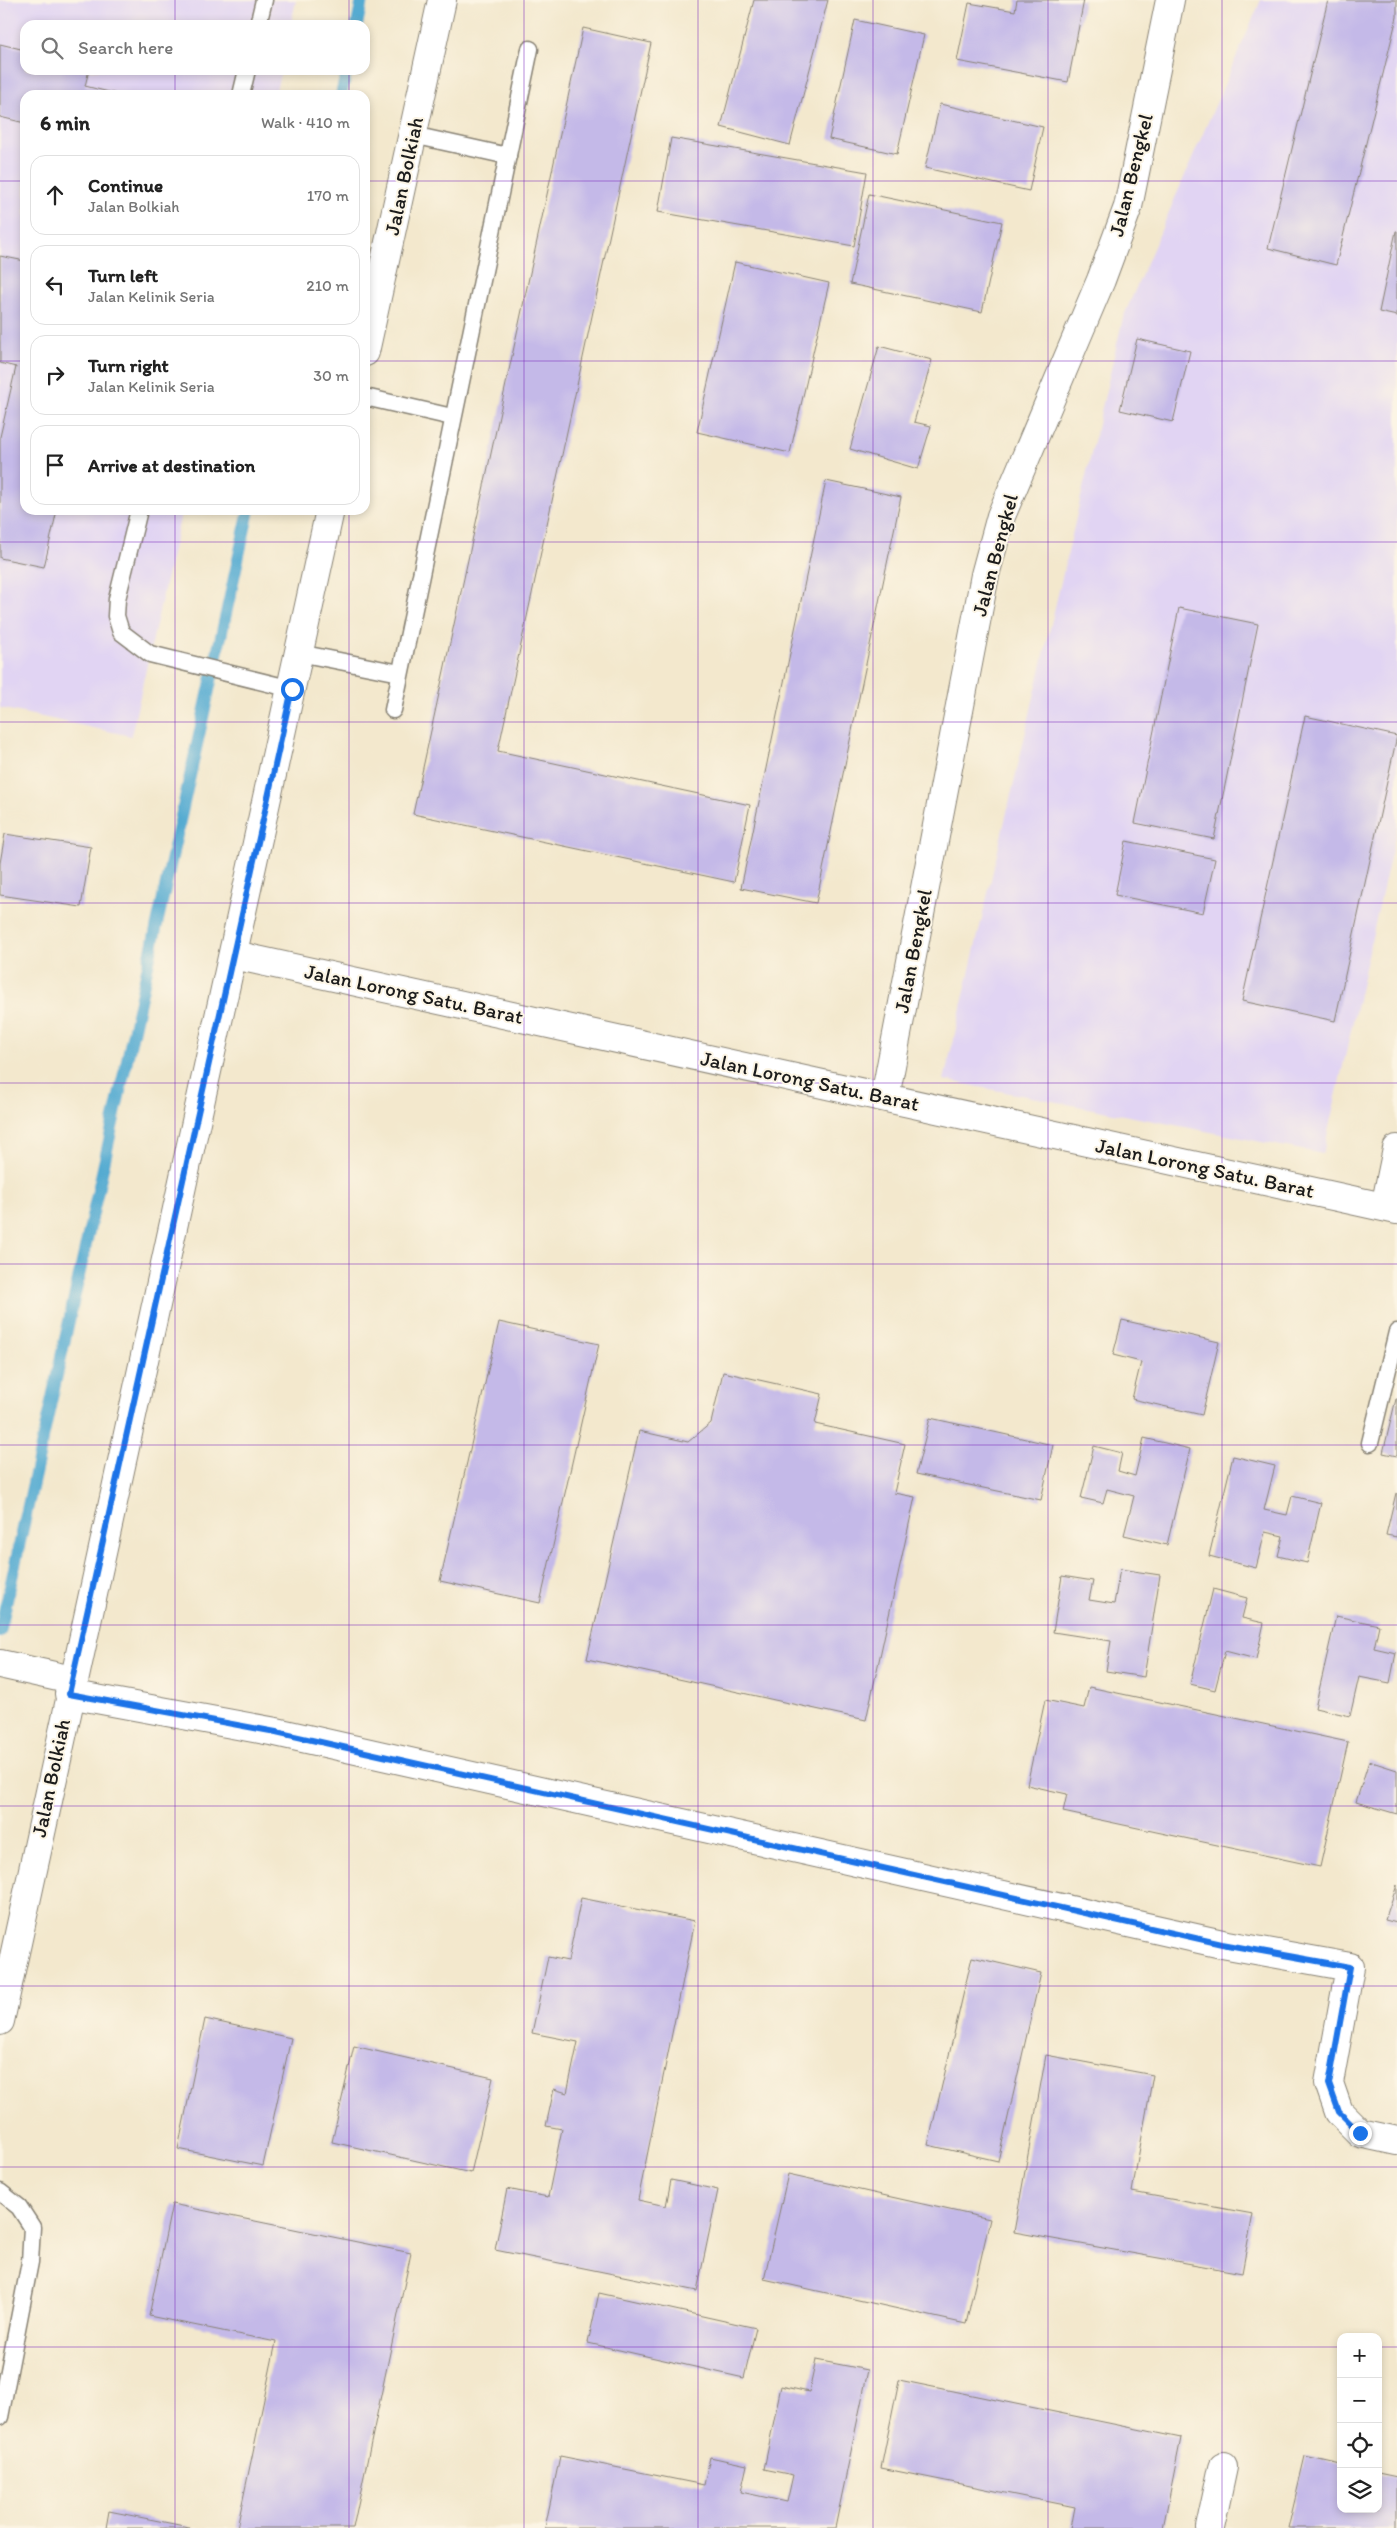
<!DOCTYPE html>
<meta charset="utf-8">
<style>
body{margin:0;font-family:Itim,sans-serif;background:#f2f2f2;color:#222}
.controls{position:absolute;right:15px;bottom:15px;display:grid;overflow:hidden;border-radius:10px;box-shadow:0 2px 8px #0003}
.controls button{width:45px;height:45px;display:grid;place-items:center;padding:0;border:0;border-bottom:1px solid #e0e0e0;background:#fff;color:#222;font:25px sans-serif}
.stop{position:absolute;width:15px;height:15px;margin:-11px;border:4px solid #1a73e8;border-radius:50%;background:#fff}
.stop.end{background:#1a73e8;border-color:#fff;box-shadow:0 1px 5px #0008}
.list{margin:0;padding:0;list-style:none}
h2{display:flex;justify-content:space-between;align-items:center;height:65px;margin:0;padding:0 20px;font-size:21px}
h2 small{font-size:16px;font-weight:400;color:#767676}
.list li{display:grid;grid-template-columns:32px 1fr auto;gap:15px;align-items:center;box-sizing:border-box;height:80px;margin:0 10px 10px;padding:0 10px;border:1px solid #e0e0e0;border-radius:15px}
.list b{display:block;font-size:19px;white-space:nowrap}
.list p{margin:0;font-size:16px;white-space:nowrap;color:#767676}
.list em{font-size:16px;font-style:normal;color:#767676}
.icon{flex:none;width:28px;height:28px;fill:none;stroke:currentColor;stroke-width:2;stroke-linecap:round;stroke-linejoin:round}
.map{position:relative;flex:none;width:1397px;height:2528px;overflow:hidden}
.search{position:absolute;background:#fff;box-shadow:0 2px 8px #0003;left:20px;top:20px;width:350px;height:55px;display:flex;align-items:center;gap:12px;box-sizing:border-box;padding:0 18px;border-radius:15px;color:#767676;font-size:19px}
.panel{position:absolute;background:#fff;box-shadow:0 2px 8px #0003;left:20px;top:90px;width:350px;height:425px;border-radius:15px}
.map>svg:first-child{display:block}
.built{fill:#e1d4f3}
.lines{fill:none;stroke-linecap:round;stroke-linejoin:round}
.stream{stroke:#54abd1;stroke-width:12}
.building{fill:#c4b9e8}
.lane-casing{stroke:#888274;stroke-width:19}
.street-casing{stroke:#888274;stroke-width:30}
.lane{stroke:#fff;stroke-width:16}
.street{stroke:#fff;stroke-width:28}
.route{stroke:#1a73e8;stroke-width:6}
.grid{fill:none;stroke:#7b2cbf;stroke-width:1;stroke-opacity:0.55}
.labels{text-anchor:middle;stroke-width:4;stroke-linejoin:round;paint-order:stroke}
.street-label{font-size:21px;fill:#1c1c1c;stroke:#fcf5e5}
</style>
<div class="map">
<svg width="1397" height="2528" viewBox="0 0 1397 2528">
<rect width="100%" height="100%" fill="#fcf5e5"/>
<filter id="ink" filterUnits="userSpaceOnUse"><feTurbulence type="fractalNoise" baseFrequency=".02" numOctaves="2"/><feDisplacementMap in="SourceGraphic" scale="10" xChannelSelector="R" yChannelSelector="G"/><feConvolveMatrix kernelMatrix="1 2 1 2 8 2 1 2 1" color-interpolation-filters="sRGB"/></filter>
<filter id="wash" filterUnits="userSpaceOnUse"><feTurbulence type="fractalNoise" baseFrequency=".0096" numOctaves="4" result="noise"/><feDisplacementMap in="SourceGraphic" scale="20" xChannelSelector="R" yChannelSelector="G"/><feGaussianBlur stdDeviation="1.12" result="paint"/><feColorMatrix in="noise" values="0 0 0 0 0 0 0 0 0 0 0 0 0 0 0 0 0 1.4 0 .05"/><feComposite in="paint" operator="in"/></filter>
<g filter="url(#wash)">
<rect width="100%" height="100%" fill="#f3e8cd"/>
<g class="built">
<path d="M0,0H296L291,25H25V70H281L275,95H25V510H182L131,736L0,708Z"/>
<path d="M1261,0H1397V827L1323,1154L944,1080L1123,318Z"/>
</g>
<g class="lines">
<g class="stream">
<path d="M357,25L362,0"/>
<path d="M341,95L347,70"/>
<path d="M0,1632L249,510"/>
</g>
</g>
<g id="blocks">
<g class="building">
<path d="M754,0H828L790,145L721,127Z"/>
<path d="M1017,0H1084L1068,82L957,61L969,3L1015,11Z"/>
<path d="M1328,0H1397V17L1336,265L1268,248Z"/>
<path d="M855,20L924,35L897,154L829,139Z"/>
<path d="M583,28L651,43L498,751L750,805L734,882L413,814Z"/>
<path d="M0,44L25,50V70H89L85,86L121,95H25V123L0,117Z"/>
<path d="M940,104L1043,127L1029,191L925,168Z"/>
<path d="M671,138L867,172L854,246L658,212Z"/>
<path d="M869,194L1002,222L982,312L850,284Z"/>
<path d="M1396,231H1397V316L1379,312Z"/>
<path d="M0,256L25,261V510H57L44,567L0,558V437L16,367L0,363Z"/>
<path d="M735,262L829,283L790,453L697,432Z"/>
<path d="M1137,339L1190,351L1173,422L1120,410Z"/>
<path d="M879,346L932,360L914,422L931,426L918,469L850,449Z"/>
<path d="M826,481L901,497L816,903L741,888Z"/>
<path d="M1179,608L1258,624L1214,839L1135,823Z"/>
<path d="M1305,716L1397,736L1335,1021L1242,1001Z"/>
<path d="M5,834L91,847L81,907L0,895V863Z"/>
<path d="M1126,841L1215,859L1203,913L1115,895Z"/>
<path d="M1122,1320L1219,1342L1202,1415L1132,1399L1141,1362L1113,1355Z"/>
<path d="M499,1322L599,1344L540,1603L440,1581Z"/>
<path d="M723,1372L822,1394L815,1424L905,1444L894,1493L915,1497L866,1720L587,1659L639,1431L688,1442L711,1423Z"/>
<path d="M1396,1399H1397V1456L1383,1453Z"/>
<path d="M930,1418L1053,1445L1041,1500L916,1474Z"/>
<path d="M1144,1438L1190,1449L1167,1545L1124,1535L1134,1496L1107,1489L1103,1503L1081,1498L1094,1446L1122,1453L1118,1471L1135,1476Z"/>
<path d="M1233,1456L1275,1466L1264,1510L1287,1515L1292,1496L1321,1503L1307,1563L1278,1556L1283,1536L1265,1532L1256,1568L1209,1556Z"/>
<path d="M1396,1493H1397V1537L1386,1535Z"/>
<path d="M1120,1569L1160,1575L1144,1677L1106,1671L1111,1641L1053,1632L1062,1576L1093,1581L1089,1600L1114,1604Z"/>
<path d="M1213,1589L1247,1598L1242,1618L1264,1623L1256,1659L1225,1651L1215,1690L1190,1684Z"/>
<path d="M1336,1616L1379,1625L1374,1648L1396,1653L1390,1683L1359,1677L1350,1716L1315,1708Z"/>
<path d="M1089,1687L1348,1742L1320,1867L1063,1812L1067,1794L1027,1785L1045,1700L1084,1708Z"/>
<path d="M1369,1761L1397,1770V1814L1356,1802Z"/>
<path d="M1397,1885V1923L1385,1920Z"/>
<path d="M581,1898L695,1921L638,2200L666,2206L671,2180L718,2190L697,2291L495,2250L507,2189L548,2197L562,2129L546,2126L554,2089L567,2093L578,2042L532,2033L548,1957L568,1961Z"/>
<path d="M972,1957L1041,1973L998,2161L928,2145Z"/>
<path d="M205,2019L291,2038L263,2166L178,2149Z"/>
<path d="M354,2046L493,2078L471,2173L332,2142Z"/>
<path d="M1046,2055L1153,2075L1132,2192L1253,2214L1242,2273L1014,2232Z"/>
<path d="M788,2174L990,2219L966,2324L764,2279Z"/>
<path d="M172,2204L411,2253L353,2528H237L276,2342L149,2316Z"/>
<path d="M599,2293L756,2328L744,2378L588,2343Z"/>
<path d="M816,2360L868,2370L835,2528H545L560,2456L704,2485L710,2457L747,2465L741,2492L787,2502L793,2475L764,2469L781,2386L809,2392Z"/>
<path d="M899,2380L1181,2438L1163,2528H1071L1075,2507L881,2468Z"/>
<path d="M1305,2456L1341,2464V2509H1378V2473L1397,2477V2528H1288Z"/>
<path d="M109,2511L189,2527V2528H106Z"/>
</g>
</g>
</g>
<g filter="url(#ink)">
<use href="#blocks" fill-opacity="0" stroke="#888274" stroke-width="1"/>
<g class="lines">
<g class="lane-casing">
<g id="lane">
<path d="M258,25L264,0"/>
<path d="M241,95L247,70"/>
<path d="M413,135L508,156"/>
<path d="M365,397L452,417"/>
<path d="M139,510L117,599L116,616L121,632L150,654L292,689"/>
<path d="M299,653L400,673"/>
<path d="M393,710L530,49"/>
<path d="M1370,1443L1397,1332"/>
<path d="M0,2192L19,2207L32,2227L30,2262L0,2417"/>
</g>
</g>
<g class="street-casing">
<g id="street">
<path d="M365,352L442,0"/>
<path d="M234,955L1397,1210"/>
<path d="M885,1097L985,575L1001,516L1101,280L1128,207L1170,0"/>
<path d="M1385,1207L1397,1149"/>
<path d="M0,1664L72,1680"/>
<path d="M69,1694L276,1732L1222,1944L1350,1967L1329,2083L1339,2112L1360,2133L1397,2141"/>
<path d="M0,2021C107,1516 221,1014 330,510"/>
<path d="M1210,2528L1223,2467"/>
</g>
</g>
<use href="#lane" class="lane"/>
<use href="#street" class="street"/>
</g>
</g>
<g class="lines" filter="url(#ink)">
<path class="route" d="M292,689L69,1694L276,1732L1222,1944L1350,1967L1329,2084L1339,2112L1360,2133"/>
</g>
<path class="grid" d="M175,0V25M349,0V25M524,0V2528M698,0V2528M873,0V2528M1048,0V2528M1222,0V2528M175,70V95M349,70V95M0,181H25M365,181H1397M0,361H25M365,361H1397M175,510V2528M349,510V2528M0,542H1397M0,722H1397M0,903H1397M0,1083H1397M0,1264H1397M0,1445H1397M0,1625H1397M0,1806H1397M0,1986H1397M0,2167H1397M0,2347H1341M1378,2347H1397"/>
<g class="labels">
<g class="street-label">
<text transform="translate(1131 175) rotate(-76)" y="7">Jalan Bengkel</text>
<text transform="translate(404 176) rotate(-78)" y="7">Jalan Bolkiah</text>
<text transform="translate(995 555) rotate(-75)" y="7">Jalan Bengkel</text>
<text transform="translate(913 951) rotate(-79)" y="7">Jalan Bengkel</text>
<text transform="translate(414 994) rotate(12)" y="7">Jalan Lorong Satu. Barat</text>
<text transform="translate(810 1081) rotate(12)" y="7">Jalan Lorong Satu. Barat</text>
<text transform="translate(1205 1168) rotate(12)" y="7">Jalan Lorong Satu. Barat</text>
<text transform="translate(51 1778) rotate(-78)" y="7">Jalan Bolkiah</text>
</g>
</g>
</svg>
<div class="controls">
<button>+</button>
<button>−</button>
<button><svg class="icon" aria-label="locate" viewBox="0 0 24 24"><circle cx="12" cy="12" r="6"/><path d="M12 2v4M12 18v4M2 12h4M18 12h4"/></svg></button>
<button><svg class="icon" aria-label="layers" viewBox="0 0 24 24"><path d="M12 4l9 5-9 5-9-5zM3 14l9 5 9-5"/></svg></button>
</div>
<div class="stop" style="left:292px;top:689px"></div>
<div class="stop end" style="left:1360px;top:2133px"></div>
<div class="search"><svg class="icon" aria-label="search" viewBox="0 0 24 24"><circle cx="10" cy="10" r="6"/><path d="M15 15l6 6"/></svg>Search here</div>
<section class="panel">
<h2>6 min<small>Walk · 410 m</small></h2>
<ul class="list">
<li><svg class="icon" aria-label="ahead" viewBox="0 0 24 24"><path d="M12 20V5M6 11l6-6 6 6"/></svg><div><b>Continue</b><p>Jalan Bolkiah</p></div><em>170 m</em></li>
<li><svg class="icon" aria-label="left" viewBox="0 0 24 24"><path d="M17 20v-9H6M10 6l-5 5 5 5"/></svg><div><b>Turn left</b><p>Jalan Kelinik Seria</p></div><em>210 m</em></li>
<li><svg class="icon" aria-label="right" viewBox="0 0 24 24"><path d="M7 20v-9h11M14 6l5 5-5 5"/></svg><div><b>Turn right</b><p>Jalan Kelinik Seria</p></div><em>30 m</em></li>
<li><svg class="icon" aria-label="arrive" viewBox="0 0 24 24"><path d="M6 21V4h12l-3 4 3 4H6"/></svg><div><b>Arrive at destination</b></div></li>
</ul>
</section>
</div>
